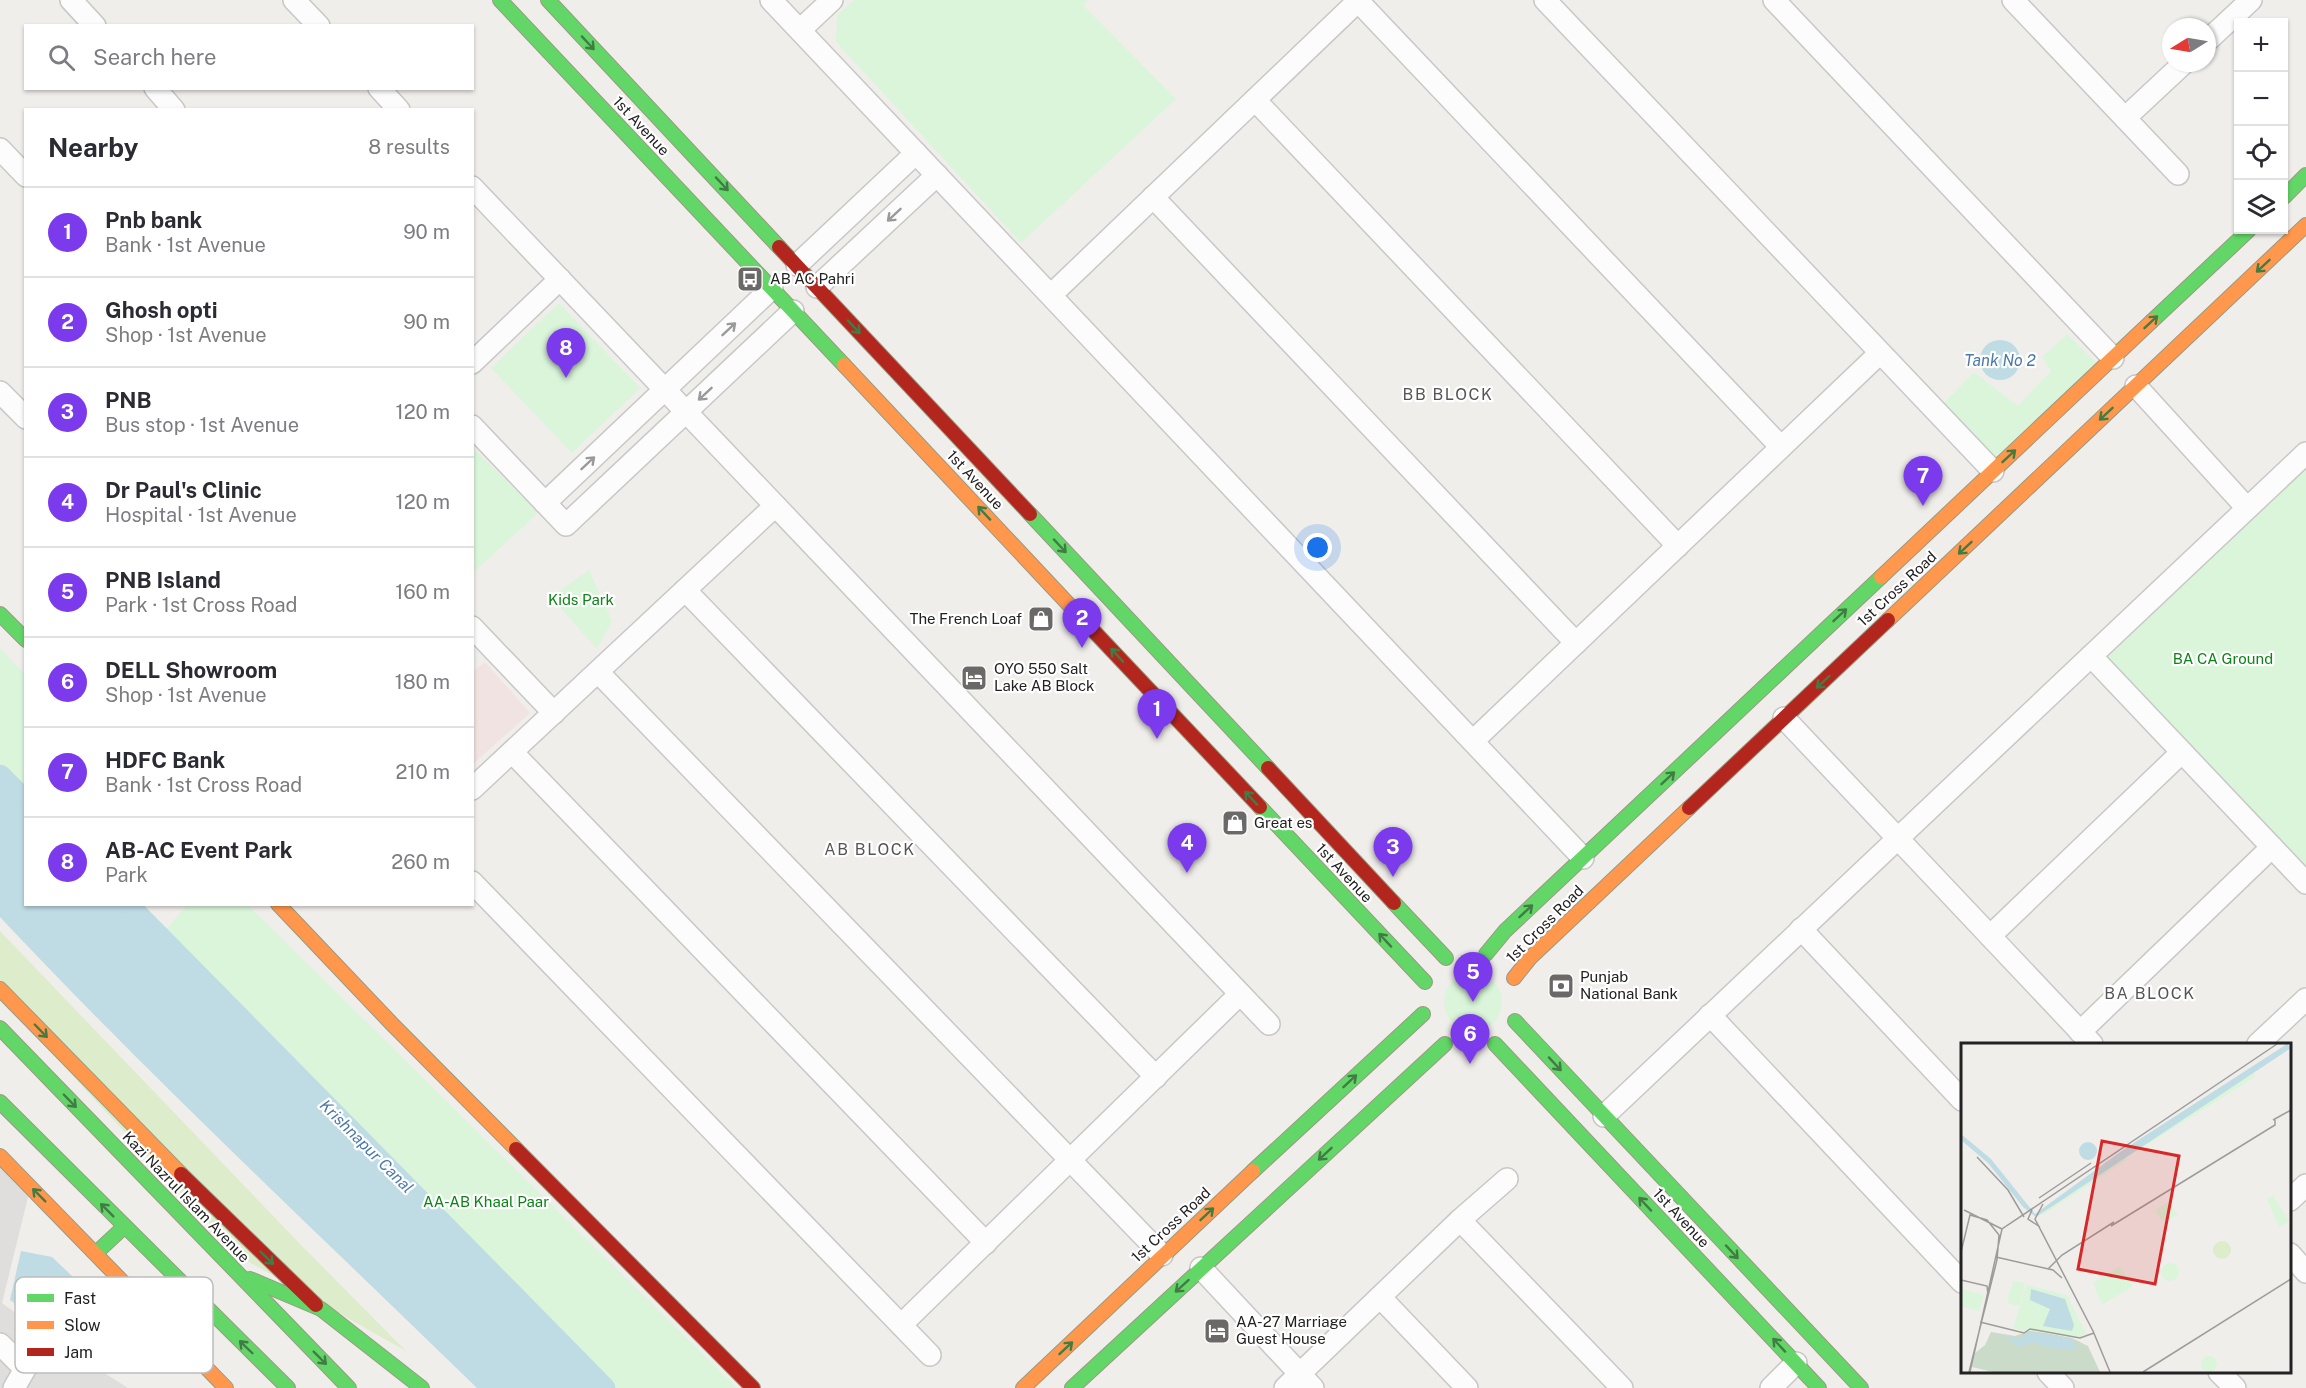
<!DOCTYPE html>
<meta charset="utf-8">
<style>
body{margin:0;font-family:"Public Sans",sans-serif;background:#f2f2f3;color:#2b2b33}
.controls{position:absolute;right:18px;top:18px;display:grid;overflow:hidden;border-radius:0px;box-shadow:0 2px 4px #0004}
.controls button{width:54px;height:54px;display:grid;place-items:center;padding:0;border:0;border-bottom:2px solid #e1e1e2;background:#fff;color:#2b2b33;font:30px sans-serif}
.compass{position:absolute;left:2162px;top:18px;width:54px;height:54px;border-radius:50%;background:#fff;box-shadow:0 2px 4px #0004;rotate:259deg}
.you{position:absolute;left:1318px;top:548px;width:21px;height:21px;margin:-15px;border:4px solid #fff;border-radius:50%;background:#1a73e8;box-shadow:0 0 0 9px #1a73e833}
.badge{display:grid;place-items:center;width:39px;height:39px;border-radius:50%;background:#7c3aed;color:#fff;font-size:20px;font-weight:700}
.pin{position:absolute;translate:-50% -50px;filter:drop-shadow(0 2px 3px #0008)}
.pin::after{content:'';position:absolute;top:32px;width:21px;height:18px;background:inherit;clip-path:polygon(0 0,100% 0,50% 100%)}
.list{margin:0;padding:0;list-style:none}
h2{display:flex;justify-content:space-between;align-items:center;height:78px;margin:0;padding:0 24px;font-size:26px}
h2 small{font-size:20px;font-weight:400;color:#7c7c81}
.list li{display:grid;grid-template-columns:39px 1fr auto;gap:18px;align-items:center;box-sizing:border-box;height:90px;padding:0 24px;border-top:2px solid #e1e1e2}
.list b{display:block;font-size:22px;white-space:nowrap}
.list p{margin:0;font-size:20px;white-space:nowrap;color:#7c7c81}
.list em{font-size:20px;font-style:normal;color:#7c7c81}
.icon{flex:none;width:33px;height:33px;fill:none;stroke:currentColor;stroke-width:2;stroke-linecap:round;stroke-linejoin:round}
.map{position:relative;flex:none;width:2306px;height:1388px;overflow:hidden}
.search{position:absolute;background:#fff;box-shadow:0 2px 4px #0004;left:24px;top:24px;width:450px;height:66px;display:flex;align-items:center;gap:15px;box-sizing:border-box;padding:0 21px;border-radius:0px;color:#7c7c81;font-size:22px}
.panel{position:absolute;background:#fff;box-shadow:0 2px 4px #0004;left:24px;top:108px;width:450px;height:798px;border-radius:0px}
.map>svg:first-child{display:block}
.residential{fill:#dfdedc}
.commercial{fill:#f1e3e1}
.grass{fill:#ddeccb}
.park{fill:#daf5da}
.water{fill:#bfdbe3}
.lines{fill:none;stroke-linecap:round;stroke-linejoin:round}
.canal{stroke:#bfdbe3;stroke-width:21}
.street-casing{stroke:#c9c8c7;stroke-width:24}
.fast-casing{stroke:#999a82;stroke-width:16}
.slow-casing{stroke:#999a82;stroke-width:16}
.jam-casing{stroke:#999a82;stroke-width:16}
.street{stroke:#fdfcfc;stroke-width:21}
.fast{stroke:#63d668;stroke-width:14}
.slow{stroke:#ff974d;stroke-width:14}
.jam{stroke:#b3261e;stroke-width:14}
.oneway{stroke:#427c45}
.oneway2{stroke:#9a9a9a}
.labels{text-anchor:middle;stroke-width:4.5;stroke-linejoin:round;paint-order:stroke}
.street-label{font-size:15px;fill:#222;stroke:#fff}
.poi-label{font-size:15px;fill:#222;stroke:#fff;text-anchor:start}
.park-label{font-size:15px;fill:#0c8416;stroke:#fff}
.water-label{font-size:16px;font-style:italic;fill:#4a7aab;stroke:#fff}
.neighbourhood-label{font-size:16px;letter-spacing:1.5px;fill:#555;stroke:#fff}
.inset-river{fill:none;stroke:#bfdbe3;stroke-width:3}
.inset-road{fill:none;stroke:#9e9c9b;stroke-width:1.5}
.view{fill:#d62828;fill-opacity:0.15;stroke:#d62828;stroke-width:3}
.inset-edge{fill:none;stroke:#222;stroke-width:3}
.key{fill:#fff;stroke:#bdbdbd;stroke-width:1.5}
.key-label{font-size:16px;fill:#222}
</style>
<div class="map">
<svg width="2306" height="1388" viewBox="0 0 2306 1388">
<rect width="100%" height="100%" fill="#f0eeeb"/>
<path class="residential" d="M0,1167L28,1197L2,1303L48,1337L128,1388H0Z"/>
<path class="commercial" d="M485,662L530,713L473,764V668L475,670Z"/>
<path class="grass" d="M0,931L301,1245L406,1351L242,1258L0,998Z"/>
<g class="park">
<path d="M854,0H1088L1083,5L1176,99L1021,243L836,42L837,15Z"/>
<path d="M559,303L640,388L572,453L491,368Z"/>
<path d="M2067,334L2098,364L1993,464L1942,405L1974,372L2018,406L2051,371L2042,357Z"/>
<path d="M473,448L539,512L473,573Z"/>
<path d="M2306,467V866L2104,656Z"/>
<path d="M589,570L612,621L597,649L551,597Z"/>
<path d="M0,648L25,675V791L0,763Z"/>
<path d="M187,905H248L737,1388H611L167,945L164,932Z"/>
<circle cx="1473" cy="1002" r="29"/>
</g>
<g class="water">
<circle cx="2000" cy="360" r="20"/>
<path d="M0,784L25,812L26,904L118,905L392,1175L598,1388H477C317,1232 153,1080 0,917Z"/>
<path d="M21,1251L52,1257L92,1295L137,1332L112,1351L81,1352L68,1339L10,1300Z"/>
</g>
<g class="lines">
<g class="canal">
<path d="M0,775L26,801"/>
<path d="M128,904L605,1388"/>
</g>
<g class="street-casing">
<g id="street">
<path d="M71,0L95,26"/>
<path d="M294,0L319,26"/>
<path d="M771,0L1583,858"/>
<path d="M1357,0L1781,447"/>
<path d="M1545,0L1993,471"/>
<path d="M1774,0L2113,358"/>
<path d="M2013,0L2178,174"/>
<path d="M800,30L832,0"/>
<path d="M2207,41L2251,0"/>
<path d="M155,88L174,110"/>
<path d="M379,88L399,110"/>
<path d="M1255,100L1678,546"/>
<path d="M2125,118L2184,63"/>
<path d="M0,149L26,176"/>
<path d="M472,187L1269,1024"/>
<path d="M1153,197L1576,643"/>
<path d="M797,265L916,153"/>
<path d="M817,287L937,175"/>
<path d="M1051,295L1358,1"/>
<path d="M472,363L560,279"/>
<path d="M2136,386L2247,508"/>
<path d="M0,392L26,418"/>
<path d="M472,426L566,525L793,311"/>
<path d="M545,503L772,288"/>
<path d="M685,590L1156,1077"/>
<path d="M472,627L554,713"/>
<path d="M2091,656L2306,883"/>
<path d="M598,672L1162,1255"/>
<path d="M1784,718L2092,1044"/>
<path d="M1473,741L1880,353"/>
<path d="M512,752L986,1243"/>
<path d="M472,789L775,506"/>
<path d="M472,882L930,1355"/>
<path d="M1801,929L1962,1100"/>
<path d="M1990,936L2182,752"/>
<path d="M1710,1015L1962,1282"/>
<path d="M2080,1032L2272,847"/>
<path d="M2258,1044L2306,999"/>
<path d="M1604,1116L2306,453"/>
<path d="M2290,1200L2306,1185"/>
<path d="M1460,1220L1622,1388"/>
<path d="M2290,1254L2306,1272"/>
<path d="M1201,1268L1313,1388"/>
<path d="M1380,1297L1467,1388"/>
<path d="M901,1325L1240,994"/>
<path d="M0,1344L25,1369L14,1388"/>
<path d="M2048,1372L2063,1388"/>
<path d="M2219,1372L2235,1388"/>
<path d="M1285,1388L1460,1220L1507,1179"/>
<path d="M1771,1388L1796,1363"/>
</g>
</g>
<g class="fast-casing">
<g id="fast">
<path d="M500,0L844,365"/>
<path d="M548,0L779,247"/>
<path d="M2284,197L2306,175"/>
<path d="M2152,321L2249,230"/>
<path d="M1030,514L1268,768"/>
<path d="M0,614L26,640"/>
<path d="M1260,807L1425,982"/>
<path d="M1394,903L1446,958"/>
<path d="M1486,954L1505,931L1881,577"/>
<path d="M1515,1021L1861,1388"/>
<path d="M0,1028L349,1388"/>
<path d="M1495,1044L1819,1388"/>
<path d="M0,1102L288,1388"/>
<path d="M1253,1171L1423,1014"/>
<path d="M96,1253L124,1227"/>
<path d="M250,1279L321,1309L422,1388"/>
<path d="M1072,1388L1445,1044"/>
</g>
</g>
<g class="slow-casing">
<g id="slow">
<path d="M844,365L1088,625"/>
<path d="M1881,577L2152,321"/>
<path d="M1888,620L2306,225"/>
<path d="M278,904L392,1024L516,1149"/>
<path d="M1514,978L1530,958L1689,808"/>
<path d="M0,989L181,1174"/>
<path d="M0,1156L226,1388"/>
<path d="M1023,1388L1253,1171"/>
</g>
</g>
<g class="jam-casing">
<g id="jam">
<path d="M779,247L1030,514"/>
<path d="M1088,625L1260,807"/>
<path d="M1268,768L1394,903"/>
<path d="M1689,808L1888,620"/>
<path d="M516,1149L753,1388"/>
<path d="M181,1174L316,1305"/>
</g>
</g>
<use href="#street" class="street"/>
<use href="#fast" class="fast"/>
<use href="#slow" class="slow"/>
<use href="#jam" class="jam"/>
</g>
<defs><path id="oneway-shaft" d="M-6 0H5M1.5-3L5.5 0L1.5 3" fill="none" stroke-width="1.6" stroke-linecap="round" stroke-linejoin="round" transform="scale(1.5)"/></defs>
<g class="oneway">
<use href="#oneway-shaft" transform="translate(588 43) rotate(47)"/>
<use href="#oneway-shaft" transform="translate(722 184) rotate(47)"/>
<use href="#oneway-shaft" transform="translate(2263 266) rotate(137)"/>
<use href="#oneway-shaft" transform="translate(2151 322) rotate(-43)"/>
<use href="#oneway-shaft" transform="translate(854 327) rotate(47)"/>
<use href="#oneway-shaft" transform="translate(2106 414) rotate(137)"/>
<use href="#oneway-shaft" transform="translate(2009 456) rotate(-43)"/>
<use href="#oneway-shaft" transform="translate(984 513) rotate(-133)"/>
<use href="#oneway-shaft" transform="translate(1060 546) rotate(47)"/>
<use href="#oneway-shaft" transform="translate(1965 548) rotate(137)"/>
<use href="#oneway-shaft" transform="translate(1840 615) rotate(-43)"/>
<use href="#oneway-shaft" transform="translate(1117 655) rotate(-133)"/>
<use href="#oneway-shaft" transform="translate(1823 682) rotate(137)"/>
<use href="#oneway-shaft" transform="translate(1668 778) rotate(-43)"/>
<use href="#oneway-shaft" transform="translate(1251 798) rotate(-133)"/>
<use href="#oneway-shaft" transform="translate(1526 911) rotate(-43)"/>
<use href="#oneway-shaft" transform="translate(1385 940) rotate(-133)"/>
<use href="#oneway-shaft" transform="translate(41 1031) rotate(46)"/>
<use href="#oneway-shaft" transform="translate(1555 1064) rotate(47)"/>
<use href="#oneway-shaft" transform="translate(1350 1081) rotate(-43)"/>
<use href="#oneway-shaft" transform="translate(70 1101) rotate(46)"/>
<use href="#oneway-shaft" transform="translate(1325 1154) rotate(137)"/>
<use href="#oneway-shaft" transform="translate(39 1195) rotate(-135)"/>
<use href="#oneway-shaft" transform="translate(1645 1204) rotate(-133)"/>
<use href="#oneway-shaft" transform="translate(107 1210) rotate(-135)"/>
<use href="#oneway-shaft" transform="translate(1207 1214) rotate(-43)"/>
<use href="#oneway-shaft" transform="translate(1732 1252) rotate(47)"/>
<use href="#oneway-shaft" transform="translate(267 1258) rotate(44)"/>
<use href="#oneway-shaft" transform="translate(1182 1286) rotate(138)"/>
<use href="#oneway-shaft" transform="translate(1779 1345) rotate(-133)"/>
<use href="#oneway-shaft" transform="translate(246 1347) rotate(-136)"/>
<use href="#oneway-shaft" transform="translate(1066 1348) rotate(-43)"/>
<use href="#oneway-shaft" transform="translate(320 1358) rotate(45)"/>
</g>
<g class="oneway2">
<use href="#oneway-shaft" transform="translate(894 215) rotate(137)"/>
<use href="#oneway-shaft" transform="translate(729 329) rotate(-43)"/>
<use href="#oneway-shaft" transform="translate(705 394) rotate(137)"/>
<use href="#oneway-shaft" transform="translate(588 463) rotate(-43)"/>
</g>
<defs>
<g id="bus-square" transform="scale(1.35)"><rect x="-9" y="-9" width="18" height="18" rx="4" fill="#6a6968" stroke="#fff"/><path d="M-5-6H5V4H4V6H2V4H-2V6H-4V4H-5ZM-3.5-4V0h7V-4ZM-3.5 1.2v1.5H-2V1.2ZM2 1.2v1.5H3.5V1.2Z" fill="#fff"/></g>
<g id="shop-square" transform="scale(1.35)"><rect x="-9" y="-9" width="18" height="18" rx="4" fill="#6a6968" stroke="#fff"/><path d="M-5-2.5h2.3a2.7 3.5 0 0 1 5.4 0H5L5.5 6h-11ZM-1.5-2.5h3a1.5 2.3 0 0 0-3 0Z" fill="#fff"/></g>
<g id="hotel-square" transform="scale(1.35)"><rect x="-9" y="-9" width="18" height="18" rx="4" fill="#6a6968" stroke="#fff"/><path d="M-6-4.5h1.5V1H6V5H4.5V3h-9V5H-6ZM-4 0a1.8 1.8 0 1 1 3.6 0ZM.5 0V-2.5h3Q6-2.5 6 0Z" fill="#fff"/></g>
<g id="bank-square" transform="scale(1.35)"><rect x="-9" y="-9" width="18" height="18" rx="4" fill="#6a6968" stroke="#fff"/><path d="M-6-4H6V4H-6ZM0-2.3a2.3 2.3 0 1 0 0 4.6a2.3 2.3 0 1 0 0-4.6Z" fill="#fff"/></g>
</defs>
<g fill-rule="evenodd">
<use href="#bus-square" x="750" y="279"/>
<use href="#shop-square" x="1041" y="619"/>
<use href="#hotel-square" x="974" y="678"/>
<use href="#shop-square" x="1235" y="823"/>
<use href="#bank-square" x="1561" y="986"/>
<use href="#hotel-square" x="1217" y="1331"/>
</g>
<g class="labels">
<g class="street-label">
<text transform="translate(641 126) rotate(47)" y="5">1st Avenue</text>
<text transform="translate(975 480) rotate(47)" y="5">1st Avenue</text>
<text transform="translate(1897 589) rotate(-43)" y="5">1st Cross Road</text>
<text transform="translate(1344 873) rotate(47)" y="5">1st Avenue</text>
<text transform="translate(1545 924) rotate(-45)" y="5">1st Cross Road</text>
<text transform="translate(186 1197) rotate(46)" y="5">Kazi Nazrul Islam Avenue</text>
<text transform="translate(1681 1218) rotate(47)" y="5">1st Avenue</text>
<text transform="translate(1171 1225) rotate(-43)" y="5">1st Cross Road</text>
</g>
<g class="poi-label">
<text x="770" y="284">AB AC Pahri</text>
<text x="1022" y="624" text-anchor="end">The French Loaf</text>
<text x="994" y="674">OYO 550 Salt<tspan x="994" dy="17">Lake AB Block</tspan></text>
<text x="1254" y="828">Great es</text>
<text x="1580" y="982">Punjab<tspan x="1580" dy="17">National Bank</tspan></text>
<text x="1236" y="1327">AA-27 Marriage<tspan x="1236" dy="17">Guest House</tspan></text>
</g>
<g class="park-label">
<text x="581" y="605">Kids Park</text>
<text x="2223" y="664">BA CA Ground</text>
<text x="486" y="1207">AA-AB Khaal Paar</text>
</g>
<g class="water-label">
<text x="2000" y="366">Tank No 2</text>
<text transform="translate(367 1146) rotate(45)" y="6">Krishnapur Canal</text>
</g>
<g class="neighbourhood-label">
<text x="1448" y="400">BB BLOCK</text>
<text x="870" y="855">AB BLOCK</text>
<text x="2150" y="999">BA BLOCK</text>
</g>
</g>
<g transform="translate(1961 1043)">
<rect width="330" height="330" fill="#f0eeeb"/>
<path d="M252 207a9 9 0 1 1 18 0a9 9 0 1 1-18 0Z" fill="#ddeccb"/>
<path d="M70,287L111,295L127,303L139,329H32L11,324L14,310L24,302L30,289L54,293Z" fill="#cadbca"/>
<path d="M293,30L294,34L168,113L167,110ZM163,113L167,116L82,172L81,170ZM312,152L328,178L318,184L306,156ZM207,159L217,173L200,177L194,167ZM200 229a9 9 0 1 1 18 0a9 9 0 1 1-18 0ZM159,223L172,243L141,262L132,240ZM52,238L64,240L58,263L46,260ZM65,242L106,252L125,291L118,294L52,286ZM1,246L23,252L18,268L0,263ZM240 321a8 8 0 1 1 16 0a8 8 0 1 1-16 0Z" fill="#daf5da"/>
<path d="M326,1L330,5L75,174L62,164L27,120L0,97V91L30,116L74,171L162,107ZM118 108a9 9 0 1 1 18 0a9 9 0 1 1-18 0ZM70,246L104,256L113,282L111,288L82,283L89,266L69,257ZM68,289L111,296L116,307L90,305L71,299L59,304L44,294L60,296Z" fill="#bfdbe3"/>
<path class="inset-river" d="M122,140L189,96"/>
<path class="inset-road" d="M312,77L330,67M16,114L47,147L63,174M78,155L130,120M82,161L74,176L133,290M3,167L41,186M71,167L67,176L79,184M150,183L314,82V77M0,209L9,172L26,177L38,192L36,217L8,329M35,214L92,227L101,235M87,226L101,212L153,179M0,237L26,243L27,252M19,279L63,290L69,286L119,295L133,290M132,288L149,329M9,329L41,186L316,1M182,329L330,236"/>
<path class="view" d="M141,98L218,113L194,241L117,226Z"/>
<rect width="330" height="330" class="inset-edge"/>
</g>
<rect x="15" y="1277" width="198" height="96" rx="9" class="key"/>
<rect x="27" y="1294" width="27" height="8" fill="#63d668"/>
<rect x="27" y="1321" width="27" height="8" fill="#ff974d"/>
<rect x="27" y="1348" width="27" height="8" fill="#b3261e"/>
<g class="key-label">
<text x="64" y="1304">Fast</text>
<text x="64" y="1331">Slow</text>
<text x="64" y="1358">Jam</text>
</g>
</svg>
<div class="controls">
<button>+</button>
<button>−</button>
<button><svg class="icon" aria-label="locate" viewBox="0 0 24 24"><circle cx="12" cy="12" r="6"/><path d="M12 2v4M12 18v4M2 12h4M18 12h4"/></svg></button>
<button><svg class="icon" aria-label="layers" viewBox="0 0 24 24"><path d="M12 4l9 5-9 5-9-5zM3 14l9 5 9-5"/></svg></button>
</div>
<svg class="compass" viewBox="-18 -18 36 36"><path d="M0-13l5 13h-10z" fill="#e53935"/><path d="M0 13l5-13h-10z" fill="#7c7c81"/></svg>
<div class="you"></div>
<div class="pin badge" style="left:1157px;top:739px">1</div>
<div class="pin badge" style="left:1082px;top:648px">2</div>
<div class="pin badge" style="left:1393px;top:877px">3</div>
<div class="pin badge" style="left:1187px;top:873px">4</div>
<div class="pin badge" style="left:1473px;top:1002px">5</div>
<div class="pin badge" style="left:1470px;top:1064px">6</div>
<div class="pin badge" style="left:1923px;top:506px">7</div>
<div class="pin badge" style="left:566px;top:378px">8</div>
<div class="search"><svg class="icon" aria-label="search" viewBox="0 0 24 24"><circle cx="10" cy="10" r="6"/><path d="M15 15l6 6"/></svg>Search here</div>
<section class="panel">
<h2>Nearby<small>8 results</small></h2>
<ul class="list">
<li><span class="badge">1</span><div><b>Pnb bank</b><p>Bank · 1st Avenue</p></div><em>90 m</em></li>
<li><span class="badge">2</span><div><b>Ghosh opti</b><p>Shop · 1st Avenue</p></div><em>90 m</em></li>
<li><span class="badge">3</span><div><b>PNB</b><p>Bus stop · 1st Avenue</p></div><em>120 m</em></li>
<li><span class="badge">4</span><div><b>Dr Paul's Clinic</b><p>Hospital · 1st Avenue</p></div><em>120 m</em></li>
<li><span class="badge">5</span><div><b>PNB Island</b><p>Park · 1st Cross Road</p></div><em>160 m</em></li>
<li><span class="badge">6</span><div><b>DELL Showroom</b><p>Shop · 1st Avenue</p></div><em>180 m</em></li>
<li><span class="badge">7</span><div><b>HDFC Bank</b><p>Bank · 1st Cross Road</p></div><em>210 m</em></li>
<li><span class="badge">8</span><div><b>AB-AC Event Park</b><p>Park</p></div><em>260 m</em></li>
</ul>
</section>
</div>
